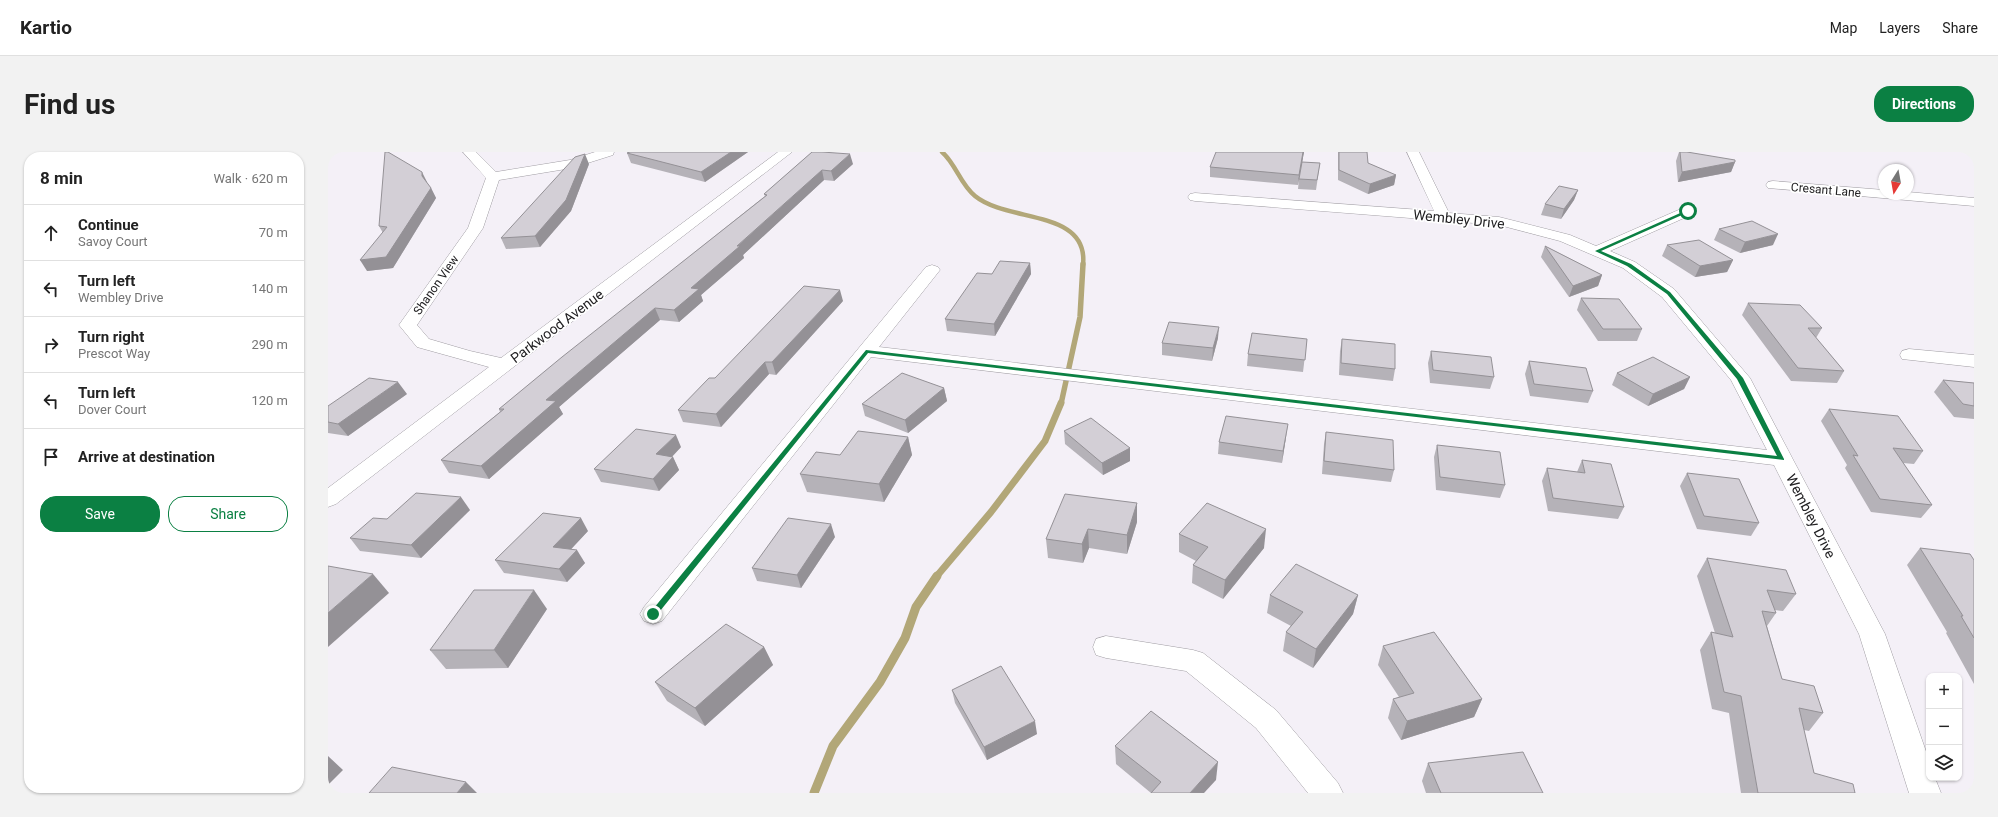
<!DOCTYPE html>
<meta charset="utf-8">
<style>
body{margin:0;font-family:Roboto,sans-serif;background:#f2f2f2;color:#222}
.controls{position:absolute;right:12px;bottom:12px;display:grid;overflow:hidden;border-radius:8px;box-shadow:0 1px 3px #0004}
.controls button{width:36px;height:36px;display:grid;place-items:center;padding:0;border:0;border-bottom:1px solid #e0e0e0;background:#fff;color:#222;font:20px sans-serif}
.compass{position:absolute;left:1550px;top:12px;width:36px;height:36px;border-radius:50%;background:#fff;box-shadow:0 1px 3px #0004;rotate:191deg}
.stop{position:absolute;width:12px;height:12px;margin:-9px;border:3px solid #0b8043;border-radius:50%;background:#fff}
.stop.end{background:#0b8043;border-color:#fff;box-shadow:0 1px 4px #0008}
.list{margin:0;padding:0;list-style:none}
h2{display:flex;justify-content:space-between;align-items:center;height:52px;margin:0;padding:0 16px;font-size:17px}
h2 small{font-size:13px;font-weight:400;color:#767676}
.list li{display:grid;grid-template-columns:26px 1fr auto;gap:12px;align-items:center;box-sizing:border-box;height:56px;padding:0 16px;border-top:1px solid #e0e0e0}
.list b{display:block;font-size:15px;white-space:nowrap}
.list p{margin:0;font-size:13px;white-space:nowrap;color:#767676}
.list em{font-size:13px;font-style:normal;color:#767676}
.actions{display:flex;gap:8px;padding:12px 16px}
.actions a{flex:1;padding:9px 0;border:1px solid #0b8043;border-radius:16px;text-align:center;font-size:14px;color:#0b8043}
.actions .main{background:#0b8043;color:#fff}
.icon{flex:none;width:22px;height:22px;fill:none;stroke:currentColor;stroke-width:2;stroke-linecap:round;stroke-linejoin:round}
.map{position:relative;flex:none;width:1646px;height:641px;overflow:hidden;border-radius:16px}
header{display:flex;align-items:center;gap:24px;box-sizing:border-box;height:56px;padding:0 20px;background:#fff;border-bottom:1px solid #e0e0e0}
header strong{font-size:19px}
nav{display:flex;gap:22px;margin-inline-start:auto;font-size:14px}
.intro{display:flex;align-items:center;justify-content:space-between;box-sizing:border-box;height:96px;padding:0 24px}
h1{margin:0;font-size:28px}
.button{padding:10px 18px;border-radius:16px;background:#0b8043;color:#fff;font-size:14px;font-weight:700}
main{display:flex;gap:24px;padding:0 24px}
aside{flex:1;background:#fff;border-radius:16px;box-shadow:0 1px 3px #0004}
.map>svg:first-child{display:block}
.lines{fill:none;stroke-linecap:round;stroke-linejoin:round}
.stream-far3{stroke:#b2a778;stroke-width:4.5}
.stream-far2{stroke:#b2a778;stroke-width:5.5}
.stream-far1{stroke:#b2a778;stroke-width:7}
.stream{stroke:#b2a778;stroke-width:9}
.minor-casing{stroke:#a09da3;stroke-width:1}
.minor{fill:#fff;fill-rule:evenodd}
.wall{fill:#b5b2b8}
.shaded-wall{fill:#949196}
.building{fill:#d3cfd6;stroke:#949196}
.route{fill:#0b8043}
.labels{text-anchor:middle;stroke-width:3.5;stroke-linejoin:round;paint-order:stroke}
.far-street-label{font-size:12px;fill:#222123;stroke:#fff}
.street-label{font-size:14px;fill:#222123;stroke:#fff}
</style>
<header>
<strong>Kartio</strong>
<nav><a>Map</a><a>Layers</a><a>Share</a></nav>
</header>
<div class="intro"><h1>Find us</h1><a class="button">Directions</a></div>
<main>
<aside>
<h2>8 min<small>Walk · 620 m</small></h2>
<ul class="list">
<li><svg class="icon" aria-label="ahead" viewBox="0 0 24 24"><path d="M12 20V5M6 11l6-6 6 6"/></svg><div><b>Continue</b><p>Savoy Court</p></div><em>70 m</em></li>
<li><svg class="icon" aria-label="left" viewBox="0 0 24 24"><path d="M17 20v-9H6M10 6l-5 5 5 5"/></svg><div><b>Turn left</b><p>Wembley Drive</p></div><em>140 m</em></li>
<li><svg class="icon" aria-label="right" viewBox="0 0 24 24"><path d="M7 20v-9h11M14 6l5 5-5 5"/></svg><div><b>Turn right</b><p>Prescot Way</p></div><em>290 m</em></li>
<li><svg class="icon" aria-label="left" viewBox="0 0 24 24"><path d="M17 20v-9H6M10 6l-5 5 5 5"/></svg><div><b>Turn left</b><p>Dover Court</p></div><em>120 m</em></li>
<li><svg class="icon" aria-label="arrive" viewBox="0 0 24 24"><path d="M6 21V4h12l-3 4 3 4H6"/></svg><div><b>Arrive at destination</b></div></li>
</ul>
<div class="actions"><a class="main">Save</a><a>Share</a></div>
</aside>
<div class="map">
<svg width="1646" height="641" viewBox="0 0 1646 641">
<rect width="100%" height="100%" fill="#f4f0f7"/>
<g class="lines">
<path class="stream-far3" d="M614,0C628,12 632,32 647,44C680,71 761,57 755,113"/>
<path class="stream-far2" d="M733,252L752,165L755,112"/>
<path class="stream-far1" d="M608,425L663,360L717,289L733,251"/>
<path class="stream" d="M486,641L505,594L552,530L577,486L588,455L609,424"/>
<g class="minor-casing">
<g id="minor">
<path d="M135,0H148L168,20L242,8L267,0H286L285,3L244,16L171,28L155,76L89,173L101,187L142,199L173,206L450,0H464L8,352L0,355V336L161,215L89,195L71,173L140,76L158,26Z"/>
<path d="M1079,0H1091L1121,61L1171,65L1242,83L1268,94L1355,56H1365L1367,59L1365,62L1282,99L1307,110L1346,137L1422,226L1557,482L1601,608V626H1607L1613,641H1581L1531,482L1446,313L543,205L334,469L325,472L316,469L312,462L316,455L598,115L604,113L610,115L612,118L551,195L1439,298L1403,228L1334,145L1295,116L1232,89L1171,73L867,49L862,48L860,45L862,42L867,41L1106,59Z"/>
<path d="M1445,29L1556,38V42H1580V40L1646,46V54L1440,36L1438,33L1440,30Z"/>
<path d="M1581,197L1646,203V215L1574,207L1572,203L1574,199Z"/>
<path d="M778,484L865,498L875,501L948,558L1010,631L1015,641H980L928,576L858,519L778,506L768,503L765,495L768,487Z"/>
</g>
</g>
<use href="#minor" class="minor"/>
</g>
<g class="wall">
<path d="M302,0H420L377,30L303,11L299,1Z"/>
<path d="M484,0L525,12L506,29L496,28L415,103L416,106L373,143L375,149L351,170L332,168L231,255L235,262L161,327L121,321L113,308L172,260L171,257L437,44L436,42Z"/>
<path d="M976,0L970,33L882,25V15Z"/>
<path d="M1010,0H1039L1040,11L1068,23L1066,33L1040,42L1010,28Z"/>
<path d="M1351,0H1359L1407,10L1403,20L1350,30L1348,9Z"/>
<path d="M992,11L988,38L970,37L971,27Z"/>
<path d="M261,12L243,59L212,95L178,97L173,86Z"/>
<path d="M99,30V31L103,36L108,46L65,116L39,119L55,81L51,74Z"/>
<path d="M1250,38L1246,48L1233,67L1213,63L1217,52Z"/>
<path d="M1391,77L1445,93L1412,101L1386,88Z"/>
<path d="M1339,93L1405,108L1399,120L1367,125L1334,104Z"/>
<path d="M1217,94L1274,123L1270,134L1241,145L1213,105Z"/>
<path d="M702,111L703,122L667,184L619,179L617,167L664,122Z"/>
<path d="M1253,146L1314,177L1309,189H1270L1249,158Z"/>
<path d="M515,149L448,223L441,222L393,275L355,270L350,258L387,226Z"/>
<path d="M1420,151L1494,176L1488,186L1516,219L1509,231L1463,229L1414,163Z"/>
<path d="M890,186L884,209L834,203V191Z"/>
<path d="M979,187L975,220L919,214L920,202Z"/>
<path d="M1014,187L1067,217L1065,229L1011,223L1012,199Z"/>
<path d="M1103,199L1166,225L1162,237L1102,231L1100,211Z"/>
<path d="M1201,209L1265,239L1260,251L1202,244L1197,222Z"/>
<path d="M1289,221L1362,225L1356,237L1320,254L1284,233Z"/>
<path d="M1615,228L1646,231V267L1626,265L1606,240Z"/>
<path d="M616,236L619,249L580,281L537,264L534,252Z"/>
<path d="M79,242L20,284L0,281V254Z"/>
<path d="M1501,257L1595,299L1586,312L1575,311L1604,353L1593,366L1543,360L1517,316L1519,313L1493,269Z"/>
<path d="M736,279L802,296V309L775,323L737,292Z"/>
<path d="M998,280L1066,318L1063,330L994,322L996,292Z"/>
<path d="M580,285L584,303L556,350L479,340L472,322L512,303Z"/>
<path d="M958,285L954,311L890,302L891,290Z"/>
<path d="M1109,293L1177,333L1172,346L1108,338L1106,305Z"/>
<path d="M353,295L344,305H345L351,318L331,339L273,330L266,317Z"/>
<path d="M1254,308L1296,355L1290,367L1220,359L1214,329L1219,316L1249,320Z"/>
<path d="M1359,321L1431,371L1423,384L1369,377L1352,334Z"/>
<path d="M809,351V370L799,402L761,396L755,411L720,406L718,387Z"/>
<path d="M142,358L93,406L32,399L22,386L59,367Z"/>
<path d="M260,379L243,397L257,411L239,430L176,421L167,408Z"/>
<path d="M851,382L936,396L895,447L864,431L865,413L868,409L851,400Z"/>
<path d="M507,385L473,436L429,429L424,416Z"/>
<path d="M1592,396L1646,408V532L1618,481L1619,480L1579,413Z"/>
<path d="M1379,406L1468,442L1455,459L1447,458L1448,461L1439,474L1454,527L1495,561L1481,579L1476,578L1486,621L1527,641H1413L1401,561L1384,557L1372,498L1383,480L1387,481L1369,424Z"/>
<path d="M942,443H1030L1025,462L985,516L955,499L958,480L963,474L939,461Z"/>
<path d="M219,457L180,516L118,517L102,498Z"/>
<path d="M1055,494L1154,547L1146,565L1073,588L1060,566L1065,547L1071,545L1050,513Z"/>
<path d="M436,495L445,513L377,574L339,549L327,530Z"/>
<path d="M624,538L709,582L659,608L627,551Z"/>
<path d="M787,594L888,628L823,641L788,612Z"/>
<path d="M1100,611L1215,641H1098L1094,629Z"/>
</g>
<g class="shaded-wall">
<path d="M403,0H420L377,30L373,20Z"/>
<path d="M975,0H976L970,33L971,23Z"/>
<path d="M257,2L261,12L243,59L212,95L207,84Z"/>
<path d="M522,2L525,12L506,29L503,19Z"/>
<path d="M1407,10L1403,20L1350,30L1354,20Z"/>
<path d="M494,18L496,28L415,103L416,106L373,143L375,149L351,170L346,158L363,136Z"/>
<path d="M94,20L99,30V34L94,24Z"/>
<path d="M1068,23L1066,33L1040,42L1042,32Z"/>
<path d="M103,36L108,46L65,116L39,119L32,108Z"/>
<path d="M1250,38L1246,48L1233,67L1236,57Z"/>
<path d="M1450,82L1445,93L1412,101L1417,90Z"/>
<path d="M1405,108L1399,120L1367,125L1372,114Z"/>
<path d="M702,111L703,122L667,184L666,172Z"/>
<path d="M1274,123L1270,134L1241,145L1245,134Z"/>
<path d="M512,138L515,149L448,223L444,210Z"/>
<path d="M327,156L332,168L231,255L235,262L161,327L153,314L218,248Z"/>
<path d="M891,175L890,186L884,209L885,196Z"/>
<path d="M437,210L441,222L393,275L388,262Z"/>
<path d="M1362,225L1356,237L1320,254L1325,242Z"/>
<path d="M70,230L79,242L20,284L10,272Z"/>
<path d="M616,236L619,249L580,281L577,268Z"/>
<path d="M960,272L954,311L955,299Z"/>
<path d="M348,283L353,295L334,315L328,302Z"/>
<path d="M580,285L584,303L556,350L551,332Z"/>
<path d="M802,296V309L775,323L774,311Z"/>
<path d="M345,305L351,318L331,339L325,327Z"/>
<path d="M133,345L142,358L93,406L83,393Z"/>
<path d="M809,351V370L799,402V383Z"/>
<path d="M253,366L260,379L233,408L225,395Z"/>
<path d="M503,372L507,385L473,436L469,423Z"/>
<path d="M760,377L761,396L755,411L754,392Z"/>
<path d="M938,377L936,396L895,447L897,428Z"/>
<path d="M249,398L257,411L239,430L231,417Z"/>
<path d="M45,422L61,441L0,495V461Z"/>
<path d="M206,438L219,457L180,516L166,498Z"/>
<path d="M1030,443L1025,462L985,516L988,497Z"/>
<path d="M436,495L445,513L377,574L367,556Z"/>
<path d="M1154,547L1146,565L1073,588L1079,569Z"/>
<path d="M707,569L709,582L659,608L656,595Z"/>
<path d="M0,604L15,618L0,633Z"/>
<path d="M890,610L888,628L876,641H862Z"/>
<path d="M138,630L149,641H129Z"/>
</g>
<g class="building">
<path d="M57,0H60L94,20V24L103,36L58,105L32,108L59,75L51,74Z"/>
<path d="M302,0H403L373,20L299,1Z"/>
<path d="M484,0H494L522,2L503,19L494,18L409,94H412L363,136L371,137L346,158L327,156L218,248L228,249L153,314L113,308L176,257H171L234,205L439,43L436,42Z"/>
<path d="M888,0H975L971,23L882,15Z"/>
<path d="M1011,0H1039L1040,11L1068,23L1042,32L1011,18Z"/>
<path d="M1352,0H1359L1407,8V10L1354,20Z"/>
<path d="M257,2L238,48L207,84L173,86L247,5Z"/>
<path d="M974,10L992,11L989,28L971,27Z"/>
<path d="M1231,34L1250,38L1236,57L1217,52Z"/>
<path d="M1424,69L1450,82L1417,90L1391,77Z"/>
<path d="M1371,88L1405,108L1372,114L1339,93Z"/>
<path d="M1217,94L1274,123L1245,134Z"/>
<path d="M672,109L702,111L666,172L617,167L649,121L664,122Z"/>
<path d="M476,134L512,138L444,210H437L388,262L350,258L381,226H387Z"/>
<path d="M1253,146L1291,147L1314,177H1275Z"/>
<path d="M1420,151L1472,153L1494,176H1480L1516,219L1470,216Z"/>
<path d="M841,170L891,175L885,196L834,191Z"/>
<path d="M924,181L979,187L977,208L920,202Z"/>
<path d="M1014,187L1067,192V217L1013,211Z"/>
<path d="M1103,199L1163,205L1166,225L1105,218Z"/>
<path d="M1325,205L1362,225L1325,242L1289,221Z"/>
<path d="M1201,209L1258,216L1265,239L1206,232Z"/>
<path d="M574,221L616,236L577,268L534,252Z"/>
<path d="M41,226L70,230L10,272L0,270V254Z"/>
<path d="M1615,228L1646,231V254L1635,252Z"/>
<path d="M1501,257L1570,264L1595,299L1565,296L1604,353L1552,347L1525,303L1530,304Z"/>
<path d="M898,264L960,272L955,299L891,290Z"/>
<path d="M763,266L802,296L774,311L736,279Z"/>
<path d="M308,277L348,283L328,302L345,305L325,327L266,317Z"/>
<path d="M530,279L580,285L551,332L472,322L488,300L512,303Z"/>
<path d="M998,280L1065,288L1066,318L996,309Z"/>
<path d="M1109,293L1172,300L1177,333L1112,325Z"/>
<path d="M1254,308L1283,312L1296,355L1225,346L1219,316L1257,321Z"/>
<path d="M1359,321L1411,327L1431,371L1376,364Z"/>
<path d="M88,341L133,345L83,393L22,386L45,366L59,367Z"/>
<path d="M737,342L809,351L799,383L760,377L754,392L718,387Z"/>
<path d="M879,351L938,377L897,428L865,413L880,395L851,382Z"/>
<path d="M215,361L253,366L225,395L249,398L231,417L167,408Z"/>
<path d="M460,366L503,372L469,423L424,416Z"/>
<path d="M1592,396L1642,402L1646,408V486L1633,464H1635Z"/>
<path d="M1379,406L1458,418L1468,442L1439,438L1448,461L1434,459L1454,527L1486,534L1495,561L1471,556L1486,621L1525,632L1527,641H1430L1413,544L1396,540L1383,480L1405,485Z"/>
<path d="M968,412L1030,443L988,497L958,480L975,460L942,443Z"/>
<path d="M0,414L45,422L0,461Z"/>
<path d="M146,438H206L166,498H102Z"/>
<path d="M398,472L436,495L367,556L327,530Z"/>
<path d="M1106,480L1154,547L1079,569L1065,547L1086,541L1055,494Z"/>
<path d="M673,514L707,569L656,595L624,538Z"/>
<path d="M823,559L890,610L862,641H823L833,630L787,594Z"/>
<path d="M1195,600L1215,641H1113L1100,611Z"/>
<path d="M64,615L138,630L129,641H41Z"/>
</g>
<path class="route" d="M1359,58L1363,59L1273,99L1303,112L1342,140L1415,226L1456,307V308L540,201L328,464L325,465L321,462L538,198L1449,304L1409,227L1339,142L1299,114L1267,99Z"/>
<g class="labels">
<g class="far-street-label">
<text transform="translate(1498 38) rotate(5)" y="4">Cresant Lane</text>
<text transform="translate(108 133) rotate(-55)" y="4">Shanon View</text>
</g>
<g class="street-label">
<text transform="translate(1131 67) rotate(6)" y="5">Wembley Drive</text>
<text transform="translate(229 174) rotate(-37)" y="5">Parkwood Avenue</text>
<text transform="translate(1483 364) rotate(63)" y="5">Wembley Drive</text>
</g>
</g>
</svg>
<div class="controls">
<button>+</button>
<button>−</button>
<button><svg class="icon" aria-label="layers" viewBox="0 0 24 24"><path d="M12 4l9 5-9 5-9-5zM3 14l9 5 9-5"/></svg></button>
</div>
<svg class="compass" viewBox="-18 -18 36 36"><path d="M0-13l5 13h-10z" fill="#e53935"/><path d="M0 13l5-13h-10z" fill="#767676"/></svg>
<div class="stop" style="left:1360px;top:59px"></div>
<div class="stop end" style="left:325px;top:462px"></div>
</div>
</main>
